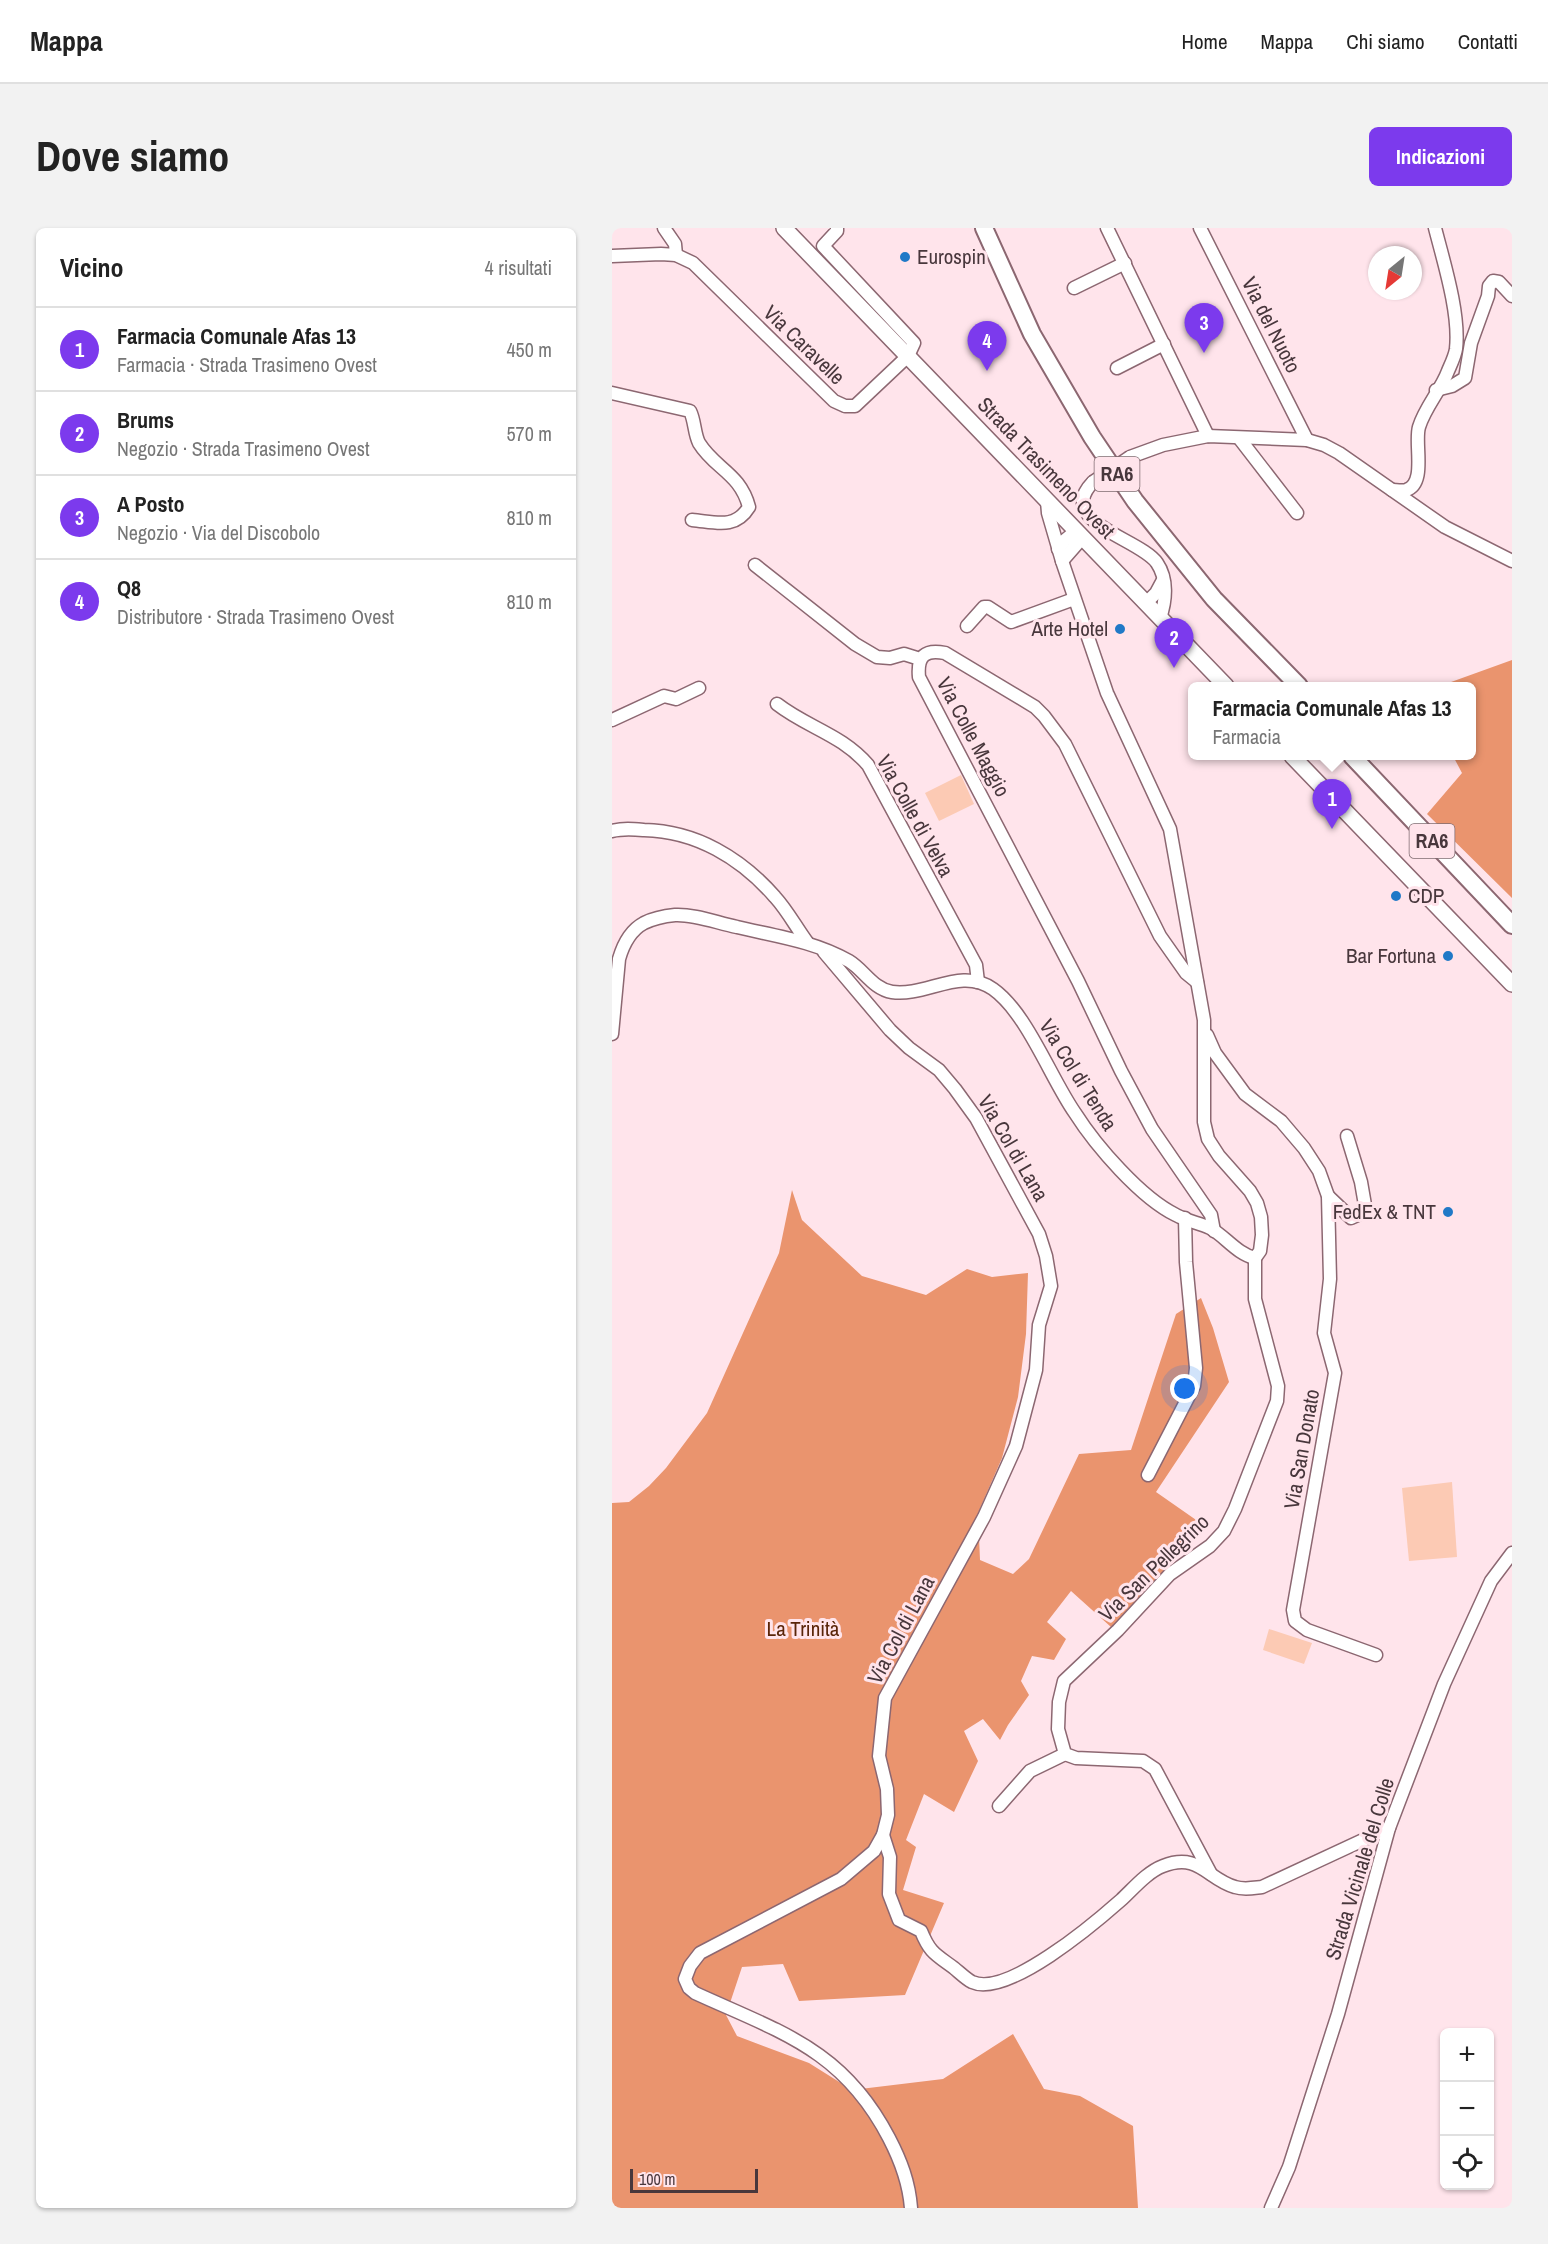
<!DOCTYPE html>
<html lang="it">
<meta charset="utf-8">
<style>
body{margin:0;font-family:"Archivo Narrow",sans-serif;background:#f2f2f2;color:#222}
.controls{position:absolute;right:18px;bottom:18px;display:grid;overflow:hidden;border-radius:9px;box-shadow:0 2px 4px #0004}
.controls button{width:54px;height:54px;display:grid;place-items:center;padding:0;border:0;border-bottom:2px solid #e0e0e0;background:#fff;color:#222;font:30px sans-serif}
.compass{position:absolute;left:756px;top:18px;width:54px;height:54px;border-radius:50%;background:#fff;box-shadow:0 2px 4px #0004;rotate:210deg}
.scale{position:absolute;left:18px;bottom:15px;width:128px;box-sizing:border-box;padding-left:6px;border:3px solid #48373c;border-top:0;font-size:16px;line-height:21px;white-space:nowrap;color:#48373c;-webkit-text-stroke:4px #ffe4eb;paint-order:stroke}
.you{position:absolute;left:573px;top:1161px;width:21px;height:21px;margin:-15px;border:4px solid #fff;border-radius:50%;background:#1a73e8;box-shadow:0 0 0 9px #1a73e833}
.badge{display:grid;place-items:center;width:39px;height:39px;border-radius:50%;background:#7c3aed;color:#fff;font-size:20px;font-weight:700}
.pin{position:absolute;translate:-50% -50px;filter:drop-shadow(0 2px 3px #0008)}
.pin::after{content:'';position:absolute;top:32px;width:21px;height:18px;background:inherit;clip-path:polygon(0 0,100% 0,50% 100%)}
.popup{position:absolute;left:576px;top:454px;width:288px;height:78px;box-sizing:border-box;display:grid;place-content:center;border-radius:9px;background:#fff;filter:drop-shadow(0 2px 4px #0005);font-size:20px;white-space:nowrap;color:#767676}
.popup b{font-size:22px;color:#222}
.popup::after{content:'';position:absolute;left:50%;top:100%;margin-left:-12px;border:12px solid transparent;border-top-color:#fff}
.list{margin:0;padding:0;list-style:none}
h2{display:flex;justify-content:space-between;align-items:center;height:78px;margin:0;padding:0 24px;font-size:26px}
h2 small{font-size:20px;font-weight:400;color:#767676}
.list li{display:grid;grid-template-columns:39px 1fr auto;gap:18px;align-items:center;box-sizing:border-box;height:84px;padding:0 24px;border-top:2px solid #e0e0e0}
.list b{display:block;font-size:22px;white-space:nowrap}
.list p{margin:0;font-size:20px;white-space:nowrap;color:#767676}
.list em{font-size:20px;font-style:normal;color:#767676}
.icon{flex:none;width:33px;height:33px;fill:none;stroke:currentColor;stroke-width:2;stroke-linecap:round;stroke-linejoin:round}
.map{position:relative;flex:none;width:900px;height:1980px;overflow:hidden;border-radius:9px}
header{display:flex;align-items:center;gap:36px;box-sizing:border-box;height:84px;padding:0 30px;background:#fff;border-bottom:2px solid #e0e0e0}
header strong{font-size:28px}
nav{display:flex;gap:33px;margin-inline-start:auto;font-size:21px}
.intro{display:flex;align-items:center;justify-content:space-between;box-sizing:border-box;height:144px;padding:0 36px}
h1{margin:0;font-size:42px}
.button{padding:15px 27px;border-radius:9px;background:#7c3aed;color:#fff;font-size:21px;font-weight:700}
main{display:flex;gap:36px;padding:0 36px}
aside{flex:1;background:#fff;border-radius:9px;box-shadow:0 2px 4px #0004}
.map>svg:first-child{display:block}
.green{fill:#fccab4}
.forest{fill:#ea946e}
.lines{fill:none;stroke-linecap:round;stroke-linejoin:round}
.minor-casing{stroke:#8c6771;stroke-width:15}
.major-casing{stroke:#8c6771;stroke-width:18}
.highway-casing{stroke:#8c6771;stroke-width:20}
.minor{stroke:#fff;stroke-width:12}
.major{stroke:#fff;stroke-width:15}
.highway{stroke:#fff;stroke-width:16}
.minor-bridge-casing{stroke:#8c6771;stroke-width:15;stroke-linecap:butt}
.minor-bridge{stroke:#fff;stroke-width:12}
.poi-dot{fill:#2079c7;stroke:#ffe4eb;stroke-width:2}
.labels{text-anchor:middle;stroke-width:6;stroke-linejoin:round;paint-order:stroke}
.shield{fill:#ffe4eb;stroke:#7f6b70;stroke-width:1.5}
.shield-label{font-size:20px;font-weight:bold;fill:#48373c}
.poi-label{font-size:21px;fill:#48373c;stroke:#ffe4eb;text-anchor:end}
.street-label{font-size:21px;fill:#48373c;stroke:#ffe4eb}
.park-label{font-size:21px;fill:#5a2408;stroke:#ffe4eb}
</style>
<header>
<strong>Mappa</strong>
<nav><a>Home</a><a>Mappa</a><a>Chi siamo</a><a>Contatti</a></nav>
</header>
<div class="intro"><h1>Dove siamo</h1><a class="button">Indicazioni</a></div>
<main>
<aside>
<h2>Vicino<small>4 risultati</small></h2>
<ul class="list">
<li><span class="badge">1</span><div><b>Farmacia Comunale Afas 13</b><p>Farmacia · Strada Trasimeno Ovest</p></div><em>450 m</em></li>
<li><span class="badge">2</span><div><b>Brums</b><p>Negozio · Strada Trasimeno Ovest</p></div><em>570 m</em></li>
<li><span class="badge">3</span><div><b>A Posto</b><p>Negozio · Via del Discobolo</p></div><em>810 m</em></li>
<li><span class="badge">4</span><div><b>Q8</b><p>Distributore · Strada Trasimeno Ovest</p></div><em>810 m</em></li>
</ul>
</aside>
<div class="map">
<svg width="900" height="1980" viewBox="0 0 900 1980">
<rect width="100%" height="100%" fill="#ffe4eb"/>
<g class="green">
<path d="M349,547L362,576L327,593L313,565Z"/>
<path d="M840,1254L845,1329L797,1333L790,1260Z"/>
<path d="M657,1401L700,1415L692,1436L651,1422Z"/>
</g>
<g class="forest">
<path d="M900,432V670L815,586L850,545L841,528H860V458H828Z"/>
<path d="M180,962L190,992L250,1048L314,1067L355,1041L380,1049L416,1045L414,1106L406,1169L390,1230L366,1285L368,1332L401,1346L417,1331L467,1226L519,1222L564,1086L589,1070L601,1100L617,1154L544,1264L587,1294L569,1325L499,1399L459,1363L435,1394L454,1411L442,1432L420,1428L409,1453L417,1467L396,1497L388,1512L371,1491L352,1503L366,1533L342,1584L312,1566L294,1612L304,1619L291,1662L332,1675L293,1767L187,1773L171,1736L130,1739L114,1787L125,1808L197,1835L240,1862L331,1851L401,1806L432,1861L468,1868L521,1898L526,1980H0V1275L17,1274L37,1258L54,1240L95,1185L167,1025Z"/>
</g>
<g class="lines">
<g class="minor-casing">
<g id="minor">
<path d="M52,0L63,16L64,27"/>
<path d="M495,0L596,208"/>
<path d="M588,0L695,212"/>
<path d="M0,28L49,26L64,27L81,35L222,173L233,178H243L296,128L302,115L211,18L225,3V0"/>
<path d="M462,60L513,35"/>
<path d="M505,140L552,116"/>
<path d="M824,162L840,158L853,150L859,115L876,68L877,58L881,53L887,54L900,68"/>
<path d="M0,165L78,183C83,193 82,205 87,215C103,241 128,245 137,279C123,302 103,294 80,292"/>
<path d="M627,210L685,285"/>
<path d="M518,229L551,217L596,208L695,212L712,217L727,225L833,299L900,333"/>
<path d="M481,254C442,294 529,311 545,335C556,351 554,373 548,390"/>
<path d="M780,262C784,262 790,263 794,262C815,256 802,215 807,199C813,179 829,162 836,143C839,136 843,128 844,121C848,86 832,35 823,0"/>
<path d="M446,321L453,312L464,303"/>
<path d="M450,333L471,309"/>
<path d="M143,337L243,416L265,429L278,430L292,426L308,431"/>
<path d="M534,375L544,365L551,352"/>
<path d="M355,398L372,379H376L399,394L462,371"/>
<path d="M165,476C196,500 229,506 256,537L364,737L366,754"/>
<path d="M0,492L52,468L64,471L87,460"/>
<path d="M0,603C11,600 21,601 32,602C84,603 129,630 163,669C175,682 184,699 195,714"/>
<path d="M212,724L278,802L297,820L327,842L343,861L364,890L427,1006L434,1028L439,1058L427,1097L424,1142L404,1218L372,1289L273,1470L267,1528L275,1561L276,1587L271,1607L262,1623L229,1651L88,1725L78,1738L73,1751L77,1760L83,1765C168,1804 231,1821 277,1910C289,1933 297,1954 299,1980"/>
<path d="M585,754L574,745L548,708L453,516L432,488L423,479L333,425C313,421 305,428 307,449L466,753L509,843L540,901L599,987L602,1003"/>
<path d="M0,806L7,731C11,717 19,702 32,695C40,691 53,688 63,687C83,686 105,695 125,699C163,708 202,713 237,733C252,742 261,761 280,764C314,769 349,738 381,761C415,785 439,851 463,885C484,918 529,970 564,987C575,993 587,995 598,1000C613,1008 625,1026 643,1030L648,1023L650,1007L649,989L645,975L638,963L607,928L596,911L592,894V792L558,601L495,465L450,333L436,285L435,273"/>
<path d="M595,807L603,825L633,866L669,893L692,920L707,943L716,968L718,1051L712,1105L723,1145L681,1382L683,1393L695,1402L764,1427"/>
<path d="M716,968L739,990L748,986L753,977L749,954L735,908"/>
<path d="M536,1247L582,1158L584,1140L574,1034L573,990"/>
<path d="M387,1578L418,1543L453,1526"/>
<path d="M271,1607L278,1629L277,1666L287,1692L309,1703C318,1725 323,1726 342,1740C347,1744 354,1751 360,1754C395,1770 483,1695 509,1672C521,1661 535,1644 551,1638C587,1624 595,1651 623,1659C632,1662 641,1660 650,1659L777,1600"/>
<path d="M599,1646L543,1541L531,1533L464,1530L453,1526L446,1501L447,1474L452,1453L506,1402L558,1346L598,1318L612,1303L623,1281L665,1173L666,1158L643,1071V1030"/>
<path d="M659,1980L677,1939L726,1786L777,1600L832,1456L879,1353L900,1325"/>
</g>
</g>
<g class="major-casing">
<g id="major">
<path d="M172,0L614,458"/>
<path d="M680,528L900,756"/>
</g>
</g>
<g class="highway-casing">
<g id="highway">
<path d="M372,0L420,106L480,209L523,273L602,371L687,458"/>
<path d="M740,528L900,697"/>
</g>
</g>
<use href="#minor" class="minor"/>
<use href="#major" class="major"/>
<use href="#highway" class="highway"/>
<g class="minor-bridge-casing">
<path id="minor-bridge" d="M481,254L518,229"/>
</g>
<use href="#minor-bridge" class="minor-bridge"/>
</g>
<g class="poi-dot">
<circle cx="293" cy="29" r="6"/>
<circle cx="508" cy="401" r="6"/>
<circle cx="784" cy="668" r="6"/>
<circle cx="836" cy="728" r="6"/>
<circle cx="836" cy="984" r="6"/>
</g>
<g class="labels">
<g class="shield">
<rect x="482.5" y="229" width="45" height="34" rx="4.5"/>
<rect x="797.5" y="596" width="45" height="34" rx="4.5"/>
</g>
<g class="shield-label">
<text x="505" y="253">RA6</text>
<text x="820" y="620">RA6</text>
</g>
<g class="poi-label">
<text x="305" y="36" text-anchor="start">Eurospin</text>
<text x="496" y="408">Arte Hotel</text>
<text x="796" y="675" text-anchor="start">CDP</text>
<text x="824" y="735">Bar Fortuna</text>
<text x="824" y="991">FedEx &amp; TNT</text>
</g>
<g class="street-label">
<text transform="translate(659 97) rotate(63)" y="7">Via del Nuoto</text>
<text transform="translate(192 117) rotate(44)" y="7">Via Caravelle</text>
<text transform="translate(434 240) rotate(46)" y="7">Strada Trasimeno Ovest</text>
<text transform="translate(361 509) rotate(62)" y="7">Via Colle Maggio</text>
<text transform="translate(303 588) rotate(61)" y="7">Via Colle di Velva</text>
<text transform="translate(466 847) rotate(58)" y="7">Via Col di Tenda</text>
<text transform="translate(401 920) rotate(60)" y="7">Via Col di Lana</text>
<text transform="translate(690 1221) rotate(-80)" y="7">Via San Donato</text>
<text transform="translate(542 1340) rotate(-44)" y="7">Via San Pellegrino</text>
<text transform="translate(289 1402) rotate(-62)" y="7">Via Col di Lana</text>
<text transform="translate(748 1641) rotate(-73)" y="7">Strada Vicinale del Colle</text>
</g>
<g class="park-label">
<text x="191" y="1408">La Trinità</text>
</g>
</g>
</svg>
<div class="controls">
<button>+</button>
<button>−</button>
<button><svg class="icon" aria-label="locate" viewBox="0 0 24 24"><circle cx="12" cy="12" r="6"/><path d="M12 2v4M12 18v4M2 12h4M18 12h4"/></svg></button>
</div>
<svg class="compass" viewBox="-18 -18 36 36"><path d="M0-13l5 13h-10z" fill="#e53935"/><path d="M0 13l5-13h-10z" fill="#767676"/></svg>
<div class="scale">100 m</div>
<div class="you"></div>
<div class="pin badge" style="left:720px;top:601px">1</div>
<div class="popup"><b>Farmacia Comunale Afas 13</b>Farmacia</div>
<div class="pin badge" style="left:562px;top:440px">2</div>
<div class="pin badge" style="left:592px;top:125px">3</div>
<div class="pin badge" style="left:375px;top:143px">4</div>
</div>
</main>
